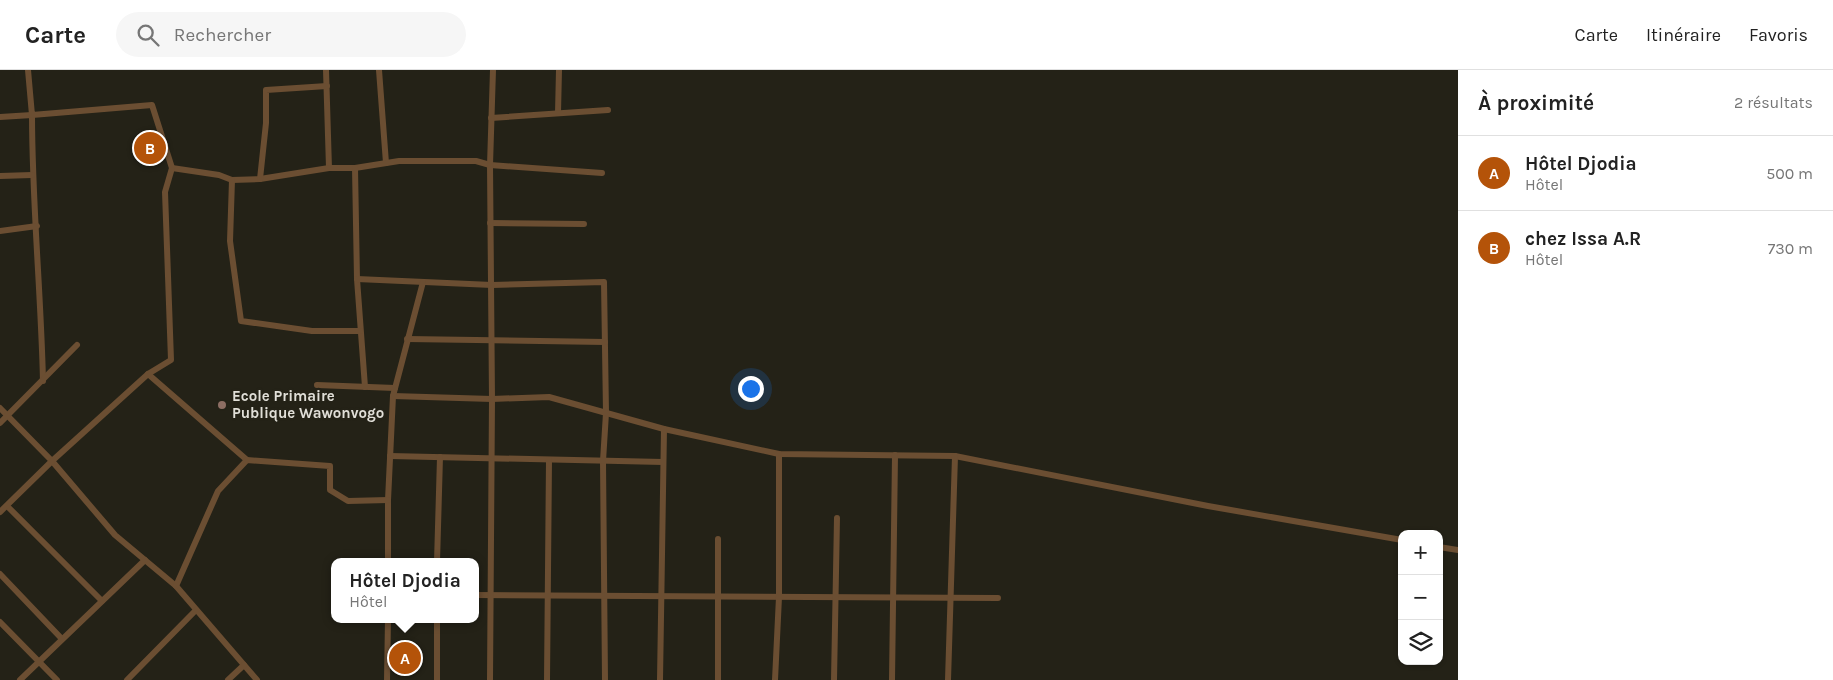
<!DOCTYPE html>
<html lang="fr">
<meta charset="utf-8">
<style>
body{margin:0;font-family:Karla,sans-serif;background:#f6f6f6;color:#222}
.controls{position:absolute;right:15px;bottom:15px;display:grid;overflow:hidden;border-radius:10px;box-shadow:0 1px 4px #0004}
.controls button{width:45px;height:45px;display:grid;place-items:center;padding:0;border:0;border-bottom:1px solid #e0e0e0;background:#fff;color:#222;font:25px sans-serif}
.you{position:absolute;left:750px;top:318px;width:18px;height:18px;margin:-12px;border:4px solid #fff;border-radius:50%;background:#1a73e8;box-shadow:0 0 0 8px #1a73e833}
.badge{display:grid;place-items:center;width:32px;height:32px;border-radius:50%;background:#b45309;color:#fff;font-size:16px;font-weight:700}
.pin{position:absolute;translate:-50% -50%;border:2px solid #fff;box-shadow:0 1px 5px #0006}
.popup{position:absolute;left:331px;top:488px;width:148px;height:65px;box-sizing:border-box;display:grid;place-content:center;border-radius:10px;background:#fff;filter:drop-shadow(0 1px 4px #0005);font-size:16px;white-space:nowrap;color:#767676}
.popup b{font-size:19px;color:#222}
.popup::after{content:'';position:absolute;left:50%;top:100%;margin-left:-10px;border:10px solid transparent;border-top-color:#fff}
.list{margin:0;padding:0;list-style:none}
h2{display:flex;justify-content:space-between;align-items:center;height:65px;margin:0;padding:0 20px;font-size:21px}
h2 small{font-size:16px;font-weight:400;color:#767676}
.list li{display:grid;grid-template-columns:32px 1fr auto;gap:15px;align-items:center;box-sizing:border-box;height:75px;padding:0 20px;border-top:1px solid #e0e0e0}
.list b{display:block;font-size:19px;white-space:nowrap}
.list p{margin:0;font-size:16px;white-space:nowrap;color:#767676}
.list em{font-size:16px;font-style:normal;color:#767676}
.icon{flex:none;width:28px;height:28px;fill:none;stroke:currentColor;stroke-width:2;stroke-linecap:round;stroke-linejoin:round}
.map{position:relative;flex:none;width:1458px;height:610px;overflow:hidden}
header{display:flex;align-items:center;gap:30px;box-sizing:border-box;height:70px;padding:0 25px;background:#fff;border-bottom:1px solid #e0e0e0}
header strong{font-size:24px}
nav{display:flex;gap:28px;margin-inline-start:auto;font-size:18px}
.search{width:350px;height:45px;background:#f6f6f6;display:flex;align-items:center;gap:12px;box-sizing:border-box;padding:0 18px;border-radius:28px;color:#767676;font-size:19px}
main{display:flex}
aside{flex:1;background:#fff}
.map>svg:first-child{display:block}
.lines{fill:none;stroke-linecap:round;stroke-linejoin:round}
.street{stroke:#6b4e32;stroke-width:6}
.education-dot{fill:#8d6e63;stroke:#242217;stroke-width:2}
.labels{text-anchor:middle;stroke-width:4.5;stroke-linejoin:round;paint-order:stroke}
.poi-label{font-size:15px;font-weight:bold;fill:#e1dfd8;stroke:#242217;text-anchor:start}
</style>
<header>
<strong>Carte</strong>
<div class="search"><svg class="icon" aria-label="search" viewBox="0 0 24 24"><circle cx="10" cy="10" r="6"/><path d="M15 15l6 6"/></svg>Rechercher</div>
<nav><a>Carte</a><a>Itinéraire</a><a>Favoris</a></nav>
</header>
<main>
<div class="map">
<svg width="1458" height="610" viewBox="0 0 1458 610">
<rect width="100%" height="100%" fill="#242217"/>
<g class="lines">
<g class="street">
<path d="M326,0L329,98"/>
<path d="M379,0L386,93"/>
<path d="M558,43L559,0"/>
<path d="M0,47L32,45C32,134 41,222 43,311"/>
<path d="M491,48L608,40"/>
<path d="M172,98L219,105L232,110L260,109L329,98H355L399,91H476L490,95L602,103"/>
<path d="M355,98L357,209L365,317"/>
<path d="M0,106L32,105"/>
<path d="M260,109L266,53V20L327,16"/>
<path d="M232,110L230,171L241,251L312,261H360"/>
<path d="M490,153L584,154"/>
<path d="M0,161L37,156"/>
<path d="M357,209L492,215L604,212L606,343L603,391L605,610"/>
<path d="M407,269L605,272"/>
<path d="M148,304L247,390"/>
<path d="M317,315L395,318"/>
<path d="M393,326L492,329L549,327L664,359L779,384L955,386L1208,436L1402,470"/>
<path d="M0,338L52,391L115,465L176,516L257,610"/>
<path d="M0,353L77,275"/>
<path d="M390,386L663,392"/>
<path d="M7,436L102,531"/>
<path d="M0,442L52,391L148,304L171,290L165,122L172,98L152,35L32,45L28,0"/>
<path d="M1439,477L1458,480"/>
<path d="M388,492V430L393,326L423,212"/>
<path d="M437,492L440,387"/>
<path d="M0,504L62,569"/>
<path d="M176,516L218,421L247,390L330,396V420L348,431L388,430"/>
<path d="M475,525L998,528"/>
<path d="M437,549V610"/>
<path d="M0,552L57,610"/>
<path d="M20,610L145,490"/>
<path d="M127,610L196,540"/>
<path d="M228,610L244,595"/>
<path d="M387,610L388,549"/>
<path d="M490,610L492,329L490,95L493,0"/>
<path d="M547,610L549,390"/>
<path d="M660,610L664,359"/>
<path d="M718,610V469"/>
<path d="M775,610L779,527V384"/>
<path d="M834,610L837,448"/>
<path d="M892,610L895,385"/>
<path d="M948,610L955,386"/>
</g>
</g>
<circle class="education-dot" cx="222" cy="335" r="5"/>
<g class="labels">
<g class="poi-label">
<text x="232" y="331">Ecole Primaire<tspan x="232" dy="17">Publique Wawonvogo</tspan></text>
</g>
</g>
</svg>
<div class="controls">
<button>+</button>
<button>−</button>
<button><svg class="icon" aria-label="layers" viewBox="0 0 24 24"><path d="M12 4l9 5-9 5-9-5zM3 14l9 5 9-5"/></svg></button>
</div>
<div class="you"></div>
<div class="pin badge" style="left:405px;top:588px">A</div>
<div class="popup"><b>Hôtel Djodia</b>Hôtel</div>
<div class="pin badge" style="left:150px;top:78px">B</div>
</div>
<aside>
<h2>À proximité<small>2 résultats</small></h2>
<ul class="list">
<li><span class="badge">A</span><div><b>Hôtel Djodia</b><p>Hôtel</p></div><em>500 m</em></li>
<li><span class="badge">B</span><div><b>chez Issa A.R</b><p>Hôtel</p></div><em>730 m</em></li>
</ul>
</aside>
</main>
